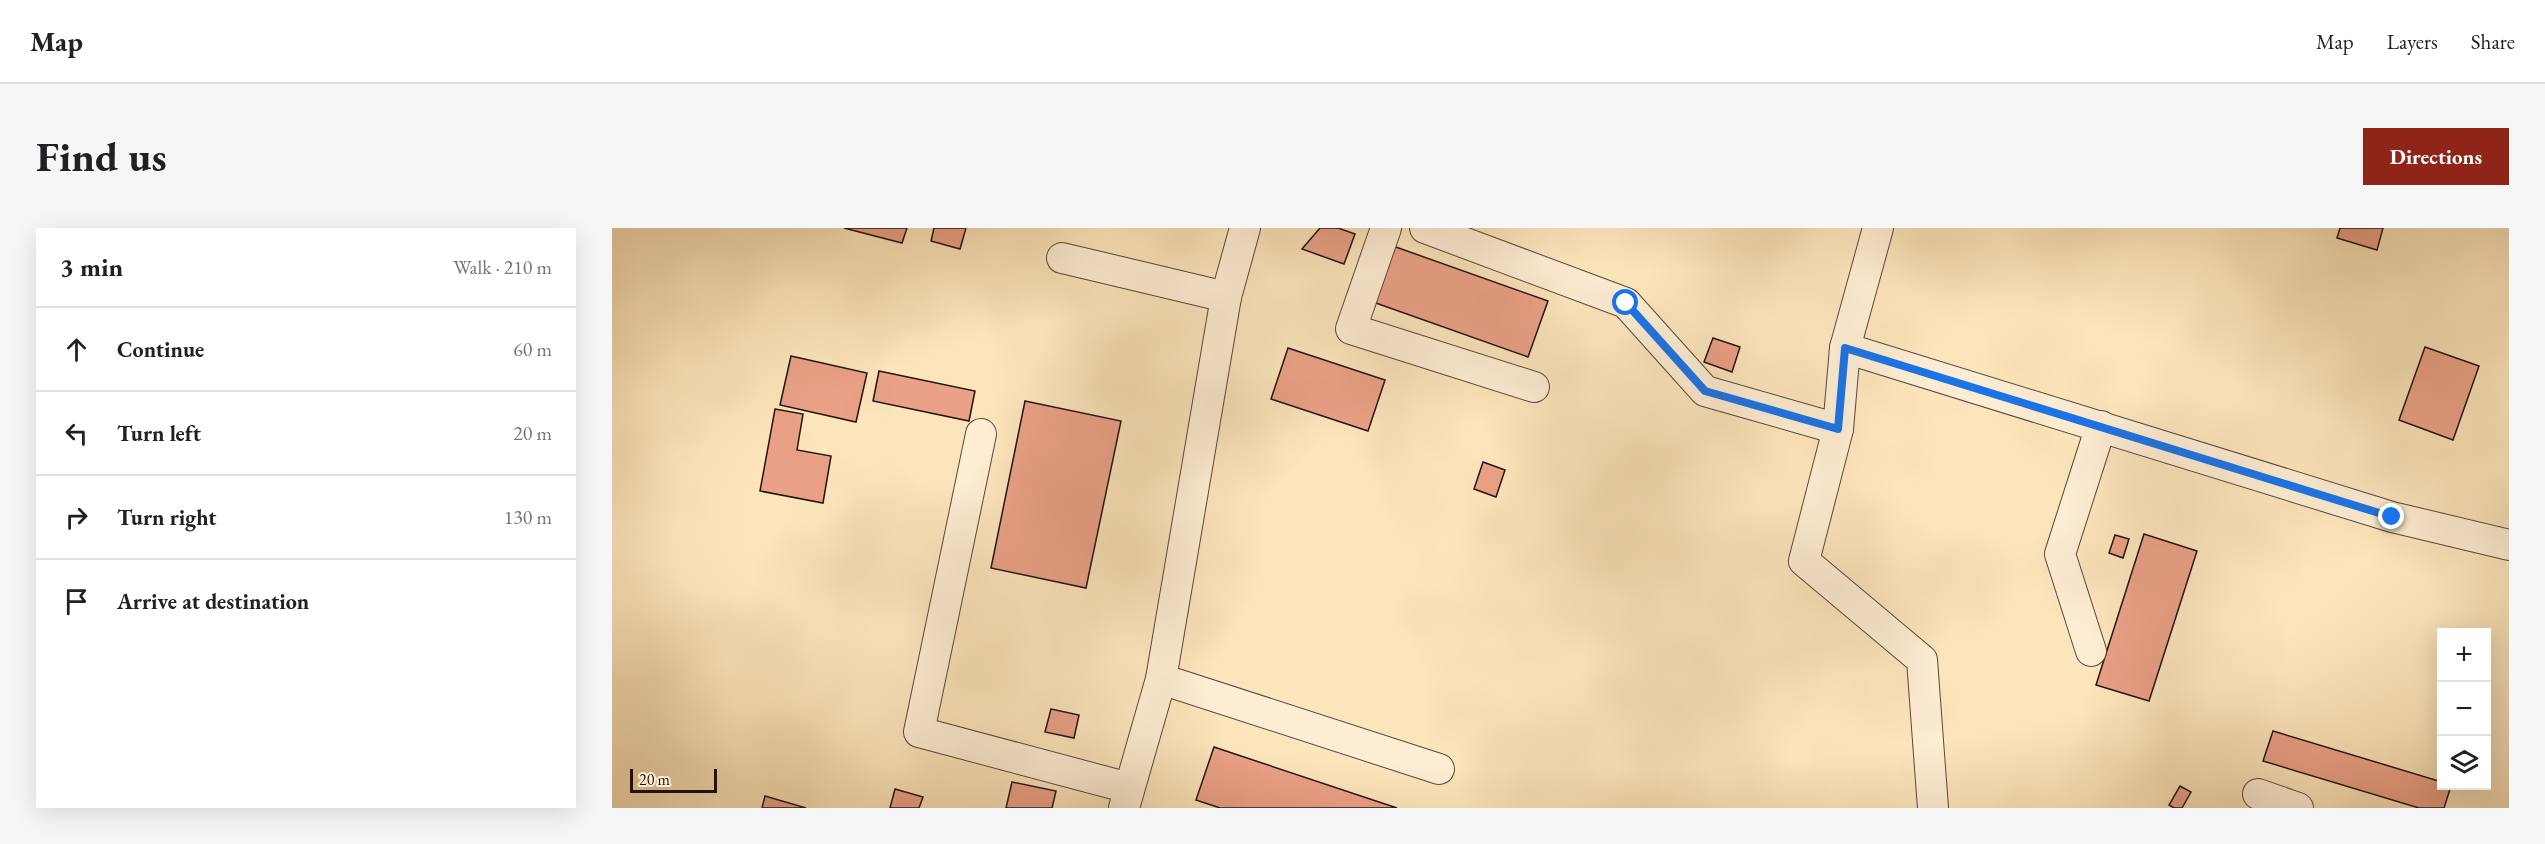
<!DOCTYPE html>
<meta charset="utf-8">
<style>
body{margin:0;font-family:"EB Garamond",serif;background:#f6f6f6;color:#202124}
.controls{position:absolute;right:18px;bottom:18px;display:grid;overflow:hidden;border-radius:0px;box-shadow:0 6px 24px #0002}
.controls button{width:54px;height:54px;display:grid;place-items:center;padding:0;border:0;border-bottom:2px solid #e0e0e0;background:#fff;color:#202124;font:30px sans-serif}
.scale{position:absolute;left:18px;bottom:15px;width:87px;box-sizing:border-box;padding-left:6px;border:3px solid #221410;border-top:0;font-size:16px;line-height:21px;white-space:nowrap;color:#221410;-webkit-text-stroke:4px #fdedd3;paint-order:stroke}
.stop{position:absolute;width:18px;height:18px;margin:-14px;border:4px solid #1a73e8;border-radius:50%;background:#fff}
.stop.end{background:#1a73e8;border-color:#fff;box-shadow:0 2px 6px #0008}
.list{margin:0;padding:0;list-style:none}
h2{display:flex;justify-content:space-between;align-items:center;height:78px;margin:0;padding:0 24px;font-size:26px}
h2 small{font-size:20px;font-weight:400;color:#757577}
.list li{display:grid;grid-template-columns:39px 1fr auto;gap:18px;align-items:center;box-sizing:border-box;height:84px;padding:0 24px;border-top:2px solid #e0e0e0}
.list b{display:block;font-size:22px;white-space:nowrap}
.list em{font-size:20px;font-style:normal;color:#757577}
.icon{flex:none;width:33px;height:33px;fill:none;stroke:currentColor;stroke-width:2;stroke-linecap:round;stroke-linejoin:round}
.map{position:relative;flex:none;width:1897px;height:580px;overflow:hidden;border-radius:0px}
header{display:flex;align-items:center;gap:36px;box-sizing:border-box;height:84px;padding:0 30px;background:#fff;border-bottom:2px solid #e0e0e0}
header strong{font-size:28px}
nav{display:flex;gap:33px;margin-inline-start:auto;font-size:21px}
.intro{display:flex;align-items:center;justify-content:space-between;box-sizing:border-box;height:144px;padding:0 36px}
h1{margin:0;font-size:42px}
.button{padding:15px 27px;border-radius:0px;background:#8f2418;color:#fff;font-size:21px;font-weight:700}
main{display:flex;gap:36px;padding:0 36px}
aside{flex:1;background:#fff;border-radius:0px;box-shadow:0 6px 24px #0002}
.map>svg:first-child{display:block}
.building{fill:#eaa187;stroke:#221410;stroke-width:1.5}
.lines{fill:none;stroke-linecap:round;stroke-linejoin:round}
.minor-casing{stroke:#58483b;stroke-width:32}
.minor{stroke:#fdedd3;stroke-width:30}
.route{stroke:#1a73e8;stroke-width:8}
</style>
<header>
<strong>Map</strong>
<nav><a>Map</a><a>Layers</a><a>Share</a></nav>
</header>
<div class="intro"><h1>Find us</h1><a class="button">Directions</a></div>
<main>
<aside>
<h2>3 min<small>Walk · 210 m</small></h2>
<ul class="list">
<li><svg class="icon" aria-label="ahead" viewBox="0 0 24 24"><path d="M12 20V5M6 11l6-6 6 6"/></svg><div><b>Continue</b></div><em>60 m</em></li>
<li><svg class="icon" aria-label="left" viewBox="0 0 24 24"><path d="M17 20v-9H6M10 6l-5 5 5 5"/></svg><div><b>Turn left</b></div><em>20 m</em></li>
<li><svg class="icon" aria-label="right" viewBox="0 0 24 24"><path d="M7 20v-9h11M14 6l5 5-5 5"/></svg><div><b>Turn right</b></div><em>130 m</em></li>
<li><svg class="icon" aria-label="arrive" viewBox="0 0 24 24"><path d="M6 21V4h12l-3 4 3 4H6"/></svg><div><b>Arrive at destination</b></div></li>
</ul>
</aside>
<div class="map">
<svg width="1897" height="580" viewBox="0 0 1897 580">
<rect width="100%" height="100%" fill="#fce4bb"/>
<filter id="stains"><feTurbulence type="fractalNoise" baseFrequency=".00333" numOctaves="4"/><feColorMatrix values="0 0 0 0 .2 0 0 0 0 .09 0 0 0 0 .02 0 0 0 .5 -.17"/></filter>
<radialGradient id="worn" r=".72"><stop offset=".6" stop-color="#630" stop-opacity="0"/><stop offset="1" stop-color="#630" stop-opacity=".3"/></radialGradient>
<g class="building">
<path d="M232,0H295L290,15Z"/>
<path d="M322,0H354L348,21L319,13Z"/>
<path d="M708,0H726L743,6L732,36L690,21Z"/>
<path d="M1728,0H1771L1765,22L1725,10Z"/>
<path d="M781,18L936,73L916,129L761,74Z"/>
<path d="M1101,110L1128,119L1120,144L1092,134Z"/>
<path d="M1813,119L1867,138L1841,212L1787,192Z"/>
<path d="M676,120L773,152L756,203L659,171Z"/>
<path d="M179,128L255,145L244,194L168,177Z"/>
<path d="M267,143L363,163L357,193L261,173Z"/>
<path d="M413,173L509,193L474,360L379,340Z"/>
<path d="M163,181L191,186L185,222L219,228L211,275L148,263Z"/>
<path d="M871,234L893,242L884,269L862,261Z"/>
<path d="M1532,306L1585,323L1537,473L1484,457Z"/>
<path d="M1503,307L1517,311L1511,330L1497,325Z"/>
<path d="M439,481L467,487L462,510L433,504Z"/>
<path d="M1661,503L1830,554V558H1839L1832,580H1807L1651,533Z"/>
<path d="M602,519L785,580H608L584,572Z"/>
<path d="M400,554L444,563L440,580H394Z"/>
<path d="M1568,558L1579,564L1570,580H1562L1557,577Z"/>
<path d="M283,561L311,569L307,580H278Z"/>
<path d="M153,568L194,580H150Z"/>
</g>
<g class="lines">
<g class="minor-casing">
<g id="minor">
<path d="M774,0L739,101L922,159"/>
<path d="M813,0L1014,75L1093,163L1226,201"/>
<path d="M1266,0L1233,120L1226,201L1192,333L1310,432L1321,580"/>
<path d="M450,30L614,69"/>
<path d="M1233,120L1780,289L1897,317"/>
<path d="M369,206L307,504L517,560"/>
<path d="M1479,423L1448,326L1489,198"/>
<path d="M549,451L827,541"/>
<path d="M1646,566L1686,580"/>
<path d="M512,580L549,451L614,69L633,0"/>
</g>
</g>
<use href="#minor" class="minor"/>
</g>
<g class="lines">
<path class="route" d="M1014,75L1093,163L1226,201L1233,120L1780,289"/>
</g>
<rect width="100%" height="100%" filter="url(#stains)"/>
<rect width="100%" height="100%" fill="url(#worn)"/>
</svg>
<div class="controls">
<button>+</button>
<button>−</button>
<button><svg class="icon" aria-label="layers" viewBox="0 0 24 24"><path d="M12 4l9 5-9 5-9-5zM3 14l9 5 9-5"/></svg></button>
</div>
<div class="scale">20 m</div>
<div class="stop" style="left:1014px;top:75px"></div>
<div class="stop end" style="left:1780px;top:289px"></div>
</div>
</main>
